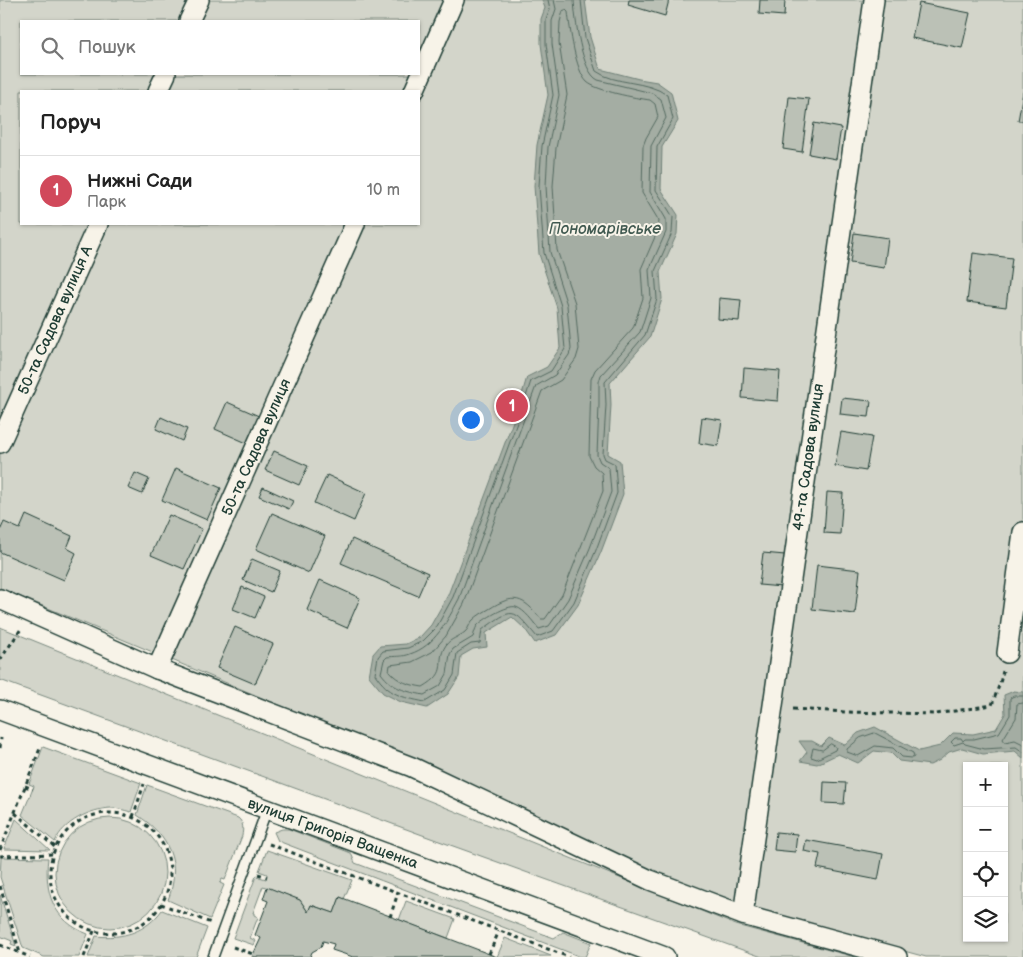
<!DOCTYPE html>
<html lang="uk">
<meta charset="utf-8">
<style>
body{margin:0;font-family:"Balsamiq Sans",sans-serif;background:#f2f2f2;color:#222}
.controls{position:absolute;right:15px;bottom:15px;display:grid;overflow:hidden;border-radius:0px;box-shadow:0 1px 4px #0004}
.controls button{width:45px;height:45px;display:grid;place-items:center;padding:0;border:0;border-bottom:1px solid #e0e0e0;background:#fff;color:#222;font:25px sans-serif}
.you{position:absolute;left:470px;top:419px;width:18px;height:18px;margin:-12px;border:4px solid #fff;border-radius:50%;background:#1a73e8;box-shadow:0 0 0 8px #1a73e833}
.badge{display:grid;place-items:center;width:32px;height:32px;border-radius:50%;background:#d1495b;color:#fff;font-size:16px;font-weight:700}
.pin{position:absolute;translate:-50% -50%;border:2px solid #fff;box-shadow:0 1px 5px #0006}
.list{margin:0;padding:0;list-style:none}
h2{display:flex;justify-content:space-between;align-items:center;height:65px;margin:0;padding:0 20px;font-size:21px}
h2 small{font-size:16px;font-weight:400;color:#767676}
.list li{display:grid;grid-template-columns:32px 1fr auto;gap:15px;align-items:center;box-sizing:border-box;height:70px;padding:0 20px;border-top:1px solid #e0e0e0}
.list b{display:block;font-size:19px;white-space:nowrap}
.list p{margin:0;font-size:16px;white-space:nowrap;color:#767676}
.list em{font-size:16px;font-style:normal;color:#767676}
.icon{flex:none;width:28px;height:28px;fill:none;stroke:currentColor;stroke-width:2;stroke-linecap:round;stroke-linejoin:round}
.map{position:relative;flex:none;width:1023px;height:957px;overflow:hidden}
.search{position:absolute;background:#fff;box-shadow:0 1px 4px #0004;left:20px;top:20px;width:400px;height:55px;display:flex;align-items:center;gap:12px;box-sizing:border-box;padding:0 18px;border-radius:0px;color:#767676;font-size:19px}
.panel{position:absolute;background:#fff;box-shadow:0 1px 4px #0004;left:20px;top:90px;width:400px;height:135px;border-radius:0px}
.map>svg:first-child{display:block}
.green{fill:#d3d5ca;stroke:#79897f;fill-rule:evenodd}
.water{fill:#a4ada3;stroke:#6f8077}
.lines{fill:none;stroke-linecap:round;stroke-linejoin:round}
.shore{stroke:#546a60;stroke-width:1}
.building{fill:#bbc1b6;stroke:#1f3d34}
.lane-casing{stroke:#1f3d34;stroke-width:12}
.street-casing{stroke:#1f3d34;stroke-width:22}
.path{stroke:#1f3d34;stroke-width:3;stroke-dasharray:4 4;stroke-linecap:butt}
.lane{stroke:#f7f3e8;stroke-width:9}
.street{stroke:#f7f3e8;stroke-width:19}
.labels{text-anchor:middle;stroke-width:4;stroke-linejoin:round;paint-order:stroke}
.street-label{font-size:15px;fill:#1f3d34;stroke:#f7f3e8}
.water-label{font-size:16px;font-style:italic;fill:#405950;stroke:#f7f3e8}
</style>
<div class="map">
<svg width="1023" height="957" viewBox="0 0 1023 957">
<rect width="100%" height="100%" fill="#f7f3e8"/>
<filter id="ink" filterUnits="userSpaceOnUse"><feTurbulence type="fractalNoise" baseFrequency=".02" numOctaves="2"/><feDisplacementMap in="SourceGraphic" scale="10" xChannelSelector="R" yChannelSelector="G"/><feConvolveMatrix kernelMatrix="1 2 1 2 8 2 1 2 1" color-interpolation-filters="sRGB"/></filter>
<g filter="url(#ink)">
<g class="green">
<path d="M0,0H1023V957H926L739,906L655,873L415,762L0,588ZM21,21H419V74H21ZM21,91H419V224H21ZM967,766H1004V938H967Z"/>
<path d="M0,627L736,925L855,957H762L428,837L0,680Z"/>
<path d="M43,747L141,783L131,812C124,810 117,808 111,808C90,809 63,822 55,842L22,815L34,786L29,784Z"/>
<path d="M147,785L238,818C244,823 243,829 242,836L225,880L222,879L220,883L224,885L210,919L168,900C182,864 169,835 137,815Z"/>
<circle cx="110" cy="873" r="55"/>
<path d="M16,819L50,850L4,849Z"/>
<path d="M282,829H289L351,853L355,863L554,938L563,932L591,943L585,957H581L278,841L274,832Z"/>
<path d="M267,850L352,880L344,899L340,897L334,913L311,905L308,912L300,900L263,886L253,913H254V915L258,917L250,938L256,941L254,945L233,938L256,876L266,879L267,874L259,871Z"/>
<path d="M1,857L48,858C44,892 53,921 88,934L79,957H44L23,948L0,877Z"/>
<path d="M0,895L16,946L11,944L12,941L0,936Z"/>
<path d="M406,901L455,919L448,938L399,920Z"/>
<path d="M162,910L207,928L196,957H88L96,936C123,939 146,932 162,910Z"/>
<path d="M505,938L551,956L497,957Z"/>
</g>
<g class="water">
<path d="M542,0H585L590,37L600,69L639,79L657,82L671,92L678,121L662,147L661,189L678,215L677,234L660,272L662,299L650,337L610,383L611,405L608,454L620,461L623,494L601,552L578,605L556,635L535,643L525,629L512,617L486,633L487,647L473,649L461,656L459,677L448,694L427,708L401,702L383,693L369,676L373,654L380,646L406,644L420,637L431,625L448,595L518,408L527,377L547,367L560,348L557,308L539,254L534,186L537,145L548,95L541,44V19L545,8Z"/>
<path d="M1014,691L1023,692V758L1015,751L983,754L962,748L949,752L940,760L930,765L899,761L891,753L874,751L858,763L838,754L817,764L800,761L807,752L799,741H812L821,746L829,738L845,745L858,733L875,727L919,751L940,746L953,733L973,734L996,729L1005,714L1004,695Z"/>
</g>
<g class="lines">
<g class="shore">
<path d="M548,0L550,9L546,20V44L553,95L542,146L539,186L544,253L561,306L565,349L551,371L531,381L522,409L453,597L436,628L423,641L408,648L383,651L378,657L375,674C389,695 401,697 425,702L445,690L454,675L457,653L471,644L480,643L482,630C514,607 512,607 537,637L553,631L574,602L596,550L617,493L615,464L605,459L603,454L606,405L605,382L645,335L657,299L655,271L672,233L673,217L656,190L657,147L673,119L667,95C647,80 615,85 596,71L585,38L581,0"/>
<path d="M554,0L556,9L552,21V44L559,95L548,147L546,186L550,252L567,305L571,349L569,355L555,375L536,386L459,599C447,621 435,646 410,654C403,657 394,656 387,657L384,660L381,673C393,689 405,691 424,695L440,686L447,674L450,654L453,649L473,637C474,634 475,629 477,626C482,620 508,604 516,607C525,610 533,622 539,629L549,626L568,599L590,548L611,492L609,468L600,462L597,455L599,405V382L601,375L640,332L651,298L649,270L666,232V219L650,192L651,146L666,118L661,99L652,93L598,80C581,72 575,18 574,0"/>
<path d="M566,10L568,12C570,29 575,70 587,82C597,91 636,98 650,100L655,104L658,117L646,138L643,146L642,193L659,221L658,230L641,269L643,298L633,328L595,370L591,379L589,456L594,466L602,473L603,491L562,595L545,619H541C523,597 514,593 489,609C484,612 478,615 473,620C469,623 469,629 465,632C459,637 450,639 446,645C434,663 451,671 423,687C410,685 398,682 389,671L390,665L412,662L432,652L446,636L464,604L542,391L561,380L576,359L579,349L575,303L557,250L553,186L556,148L567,95L559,43L560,22L563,11Z"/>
<path d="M1023,696H1014L1010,698V715L999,733L974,739H965L963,741L961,738H955L951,742L954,745L963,742L965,744L984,749L1016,747L1023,752"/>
<path d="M1023,703L1017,704L1016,718L1003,739L1005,742L1015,740L1023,744"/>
<path d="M875,733L913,753L914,757L912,758L902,757L893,748L875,746L858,756L847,752V749L860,738Z"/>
<path d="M831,744L836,747L835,750L817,759L811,757L813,748L822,750Z"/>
</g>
</g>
<g class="building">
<path d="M629,0H669L665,16L628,5Z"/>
<path d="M760,0H785L784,16L759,14Z"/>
<path d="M919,3L970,13L962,48L912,38Z"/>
<path d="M1023,92V121H1018Z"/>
<path d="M789,97L809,99L802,152L783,149Z"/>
<path d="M814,123L841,128L836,159L809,154Z"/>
<path d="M854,233L888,238L884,268L850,263Z"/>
<path d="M973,253L1012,258L1006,307L967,302Z"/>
<path d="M719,298L741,300L739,321L718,319Z"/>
<path d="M744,368L780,371L778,401L742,398Z"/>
<path d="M842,398L871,401L869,417L840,414Z"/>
<path d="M227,402L261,417L249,444L215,429Z"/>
<path d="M161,417L187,429L182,441L156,429Z"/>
<path d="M702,417L722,420L718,446L699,443Z"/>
<path d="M841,432L872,437L866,471L835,466Z"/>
<path d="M274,451L308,466L299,485L265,470Z"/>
<path d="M176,468L221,488L207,520L162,500Z"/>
<path d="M135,473L149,479L142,494L128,488Z"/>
<path d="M327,475L366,493L354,521L314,503Z"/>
<path d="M263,487L293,501L289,509L259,496Z"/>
<path d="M827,492L843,493L840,534L824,533Z"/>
<path d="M272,513L325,536L309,573L256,549Z"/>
<path d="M26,515L72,536L67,548L76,553L64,580L0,552V531L4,522L20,529Z"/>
<path d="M169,515L202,529L184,569L151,555Z"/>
<path d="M352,539L428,573L418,596L341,563Z"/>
<path d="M763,553L785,555L782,587L759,585Z"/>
<path d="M252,559L280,571L271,592L243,580Z"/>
<path d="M817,565L860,570L855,614L812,609Z"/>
<path d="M320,580L360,598L347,628L307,610Z"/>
<path d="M242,587L264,597L255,618L233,609Z"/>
<path d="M235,627L273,644L255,684L217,668Z"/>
<path d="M824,782L846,783L844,804L823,803Z"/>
<path d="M776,832L797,834L795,852L774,850Z"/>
<path d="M806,840L883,854L878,880L817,868L820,854L804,851Z"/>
<path d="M267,887L300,900L308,912L311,905L334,913L340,897L497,957H353L332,950L334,944L323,941L321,947L312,952L310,957H252L261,938L255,935L268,901L263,899Z"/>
</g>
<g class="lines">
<g class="lane-casing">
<path id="lane" d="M213,957L267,809"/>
</g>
<g class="street-casing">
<g id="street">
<path d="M189,21L199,0"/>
<path d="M158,91L166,74"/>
<path d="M414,91L454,0"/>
<path d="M0,443L98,224"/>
<path d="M0,599L157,669L412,767L650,880L743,915L897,957"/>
<path d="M1007,653L1023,532"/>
<path d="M157,669L355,224"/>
<path d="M0,710L665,957"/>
<path d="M743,915L874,0"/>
</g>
</g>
<g class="path">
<path d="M0,660L21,629"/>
<path d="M793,709L846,712L936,714L992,705L1000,683L1003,671"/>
<path d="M0,748L1,738"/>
<path d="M25,786L33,789"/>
<path d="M15,813L56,848"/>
<circle cx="110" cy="873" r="60"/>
<path d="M133,817L144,784"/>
<path d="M269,844L569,957"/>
<path d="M0,850L41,746"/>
<path d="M0,856L53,854"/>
<path d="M258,874L267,877"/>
<path d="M0,886L20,953"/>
<path d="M161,904L211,923"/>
<path d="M390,917L398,893"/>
<path d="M0,945L30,957"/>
<path d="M233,947L253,954"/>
<path d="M489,954L499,931"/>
<path d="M84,957L94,931"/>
</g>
<use href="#lane" class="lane"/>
<use href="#street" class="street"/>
</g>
</g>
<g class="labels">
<g class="street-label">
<text transform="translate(55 320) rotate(-66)" y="5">50-та Садова вулиця А</text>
<text transform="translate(256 447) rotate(-66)" y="5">50-та Садова вулиця</text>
<text transform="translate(808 457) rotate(-82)" y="5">49-та Садова вулиця</text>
<text transform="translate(333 833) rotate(20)" y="5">вулиця Григорія Ващенка</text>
</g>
<g class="water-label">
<text x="605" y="234">Пономарівське</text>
</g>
</g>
</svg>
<div class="controls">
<button>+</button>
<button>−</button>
<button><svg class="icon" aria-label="locate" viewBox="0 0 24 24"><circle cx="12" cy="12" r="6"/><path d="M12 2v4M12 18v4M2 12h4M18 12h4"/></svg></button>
<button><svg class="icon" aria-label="layers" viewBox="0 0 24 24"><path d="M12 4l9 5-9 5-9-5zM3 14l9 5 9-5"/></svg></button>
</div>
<div class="you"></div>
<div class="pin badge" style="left:512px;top:406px">1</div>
<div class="search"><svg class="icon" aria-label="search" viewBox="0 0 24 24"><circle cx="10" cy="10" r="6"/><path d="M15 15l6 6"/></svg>Пошук</div>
<section class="panel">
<h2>Поруч<small></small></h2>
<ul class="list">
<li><span class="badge">1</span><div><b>Нижні Сади</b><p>Парк</p></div><em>10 m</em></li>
</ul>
</section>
</div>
